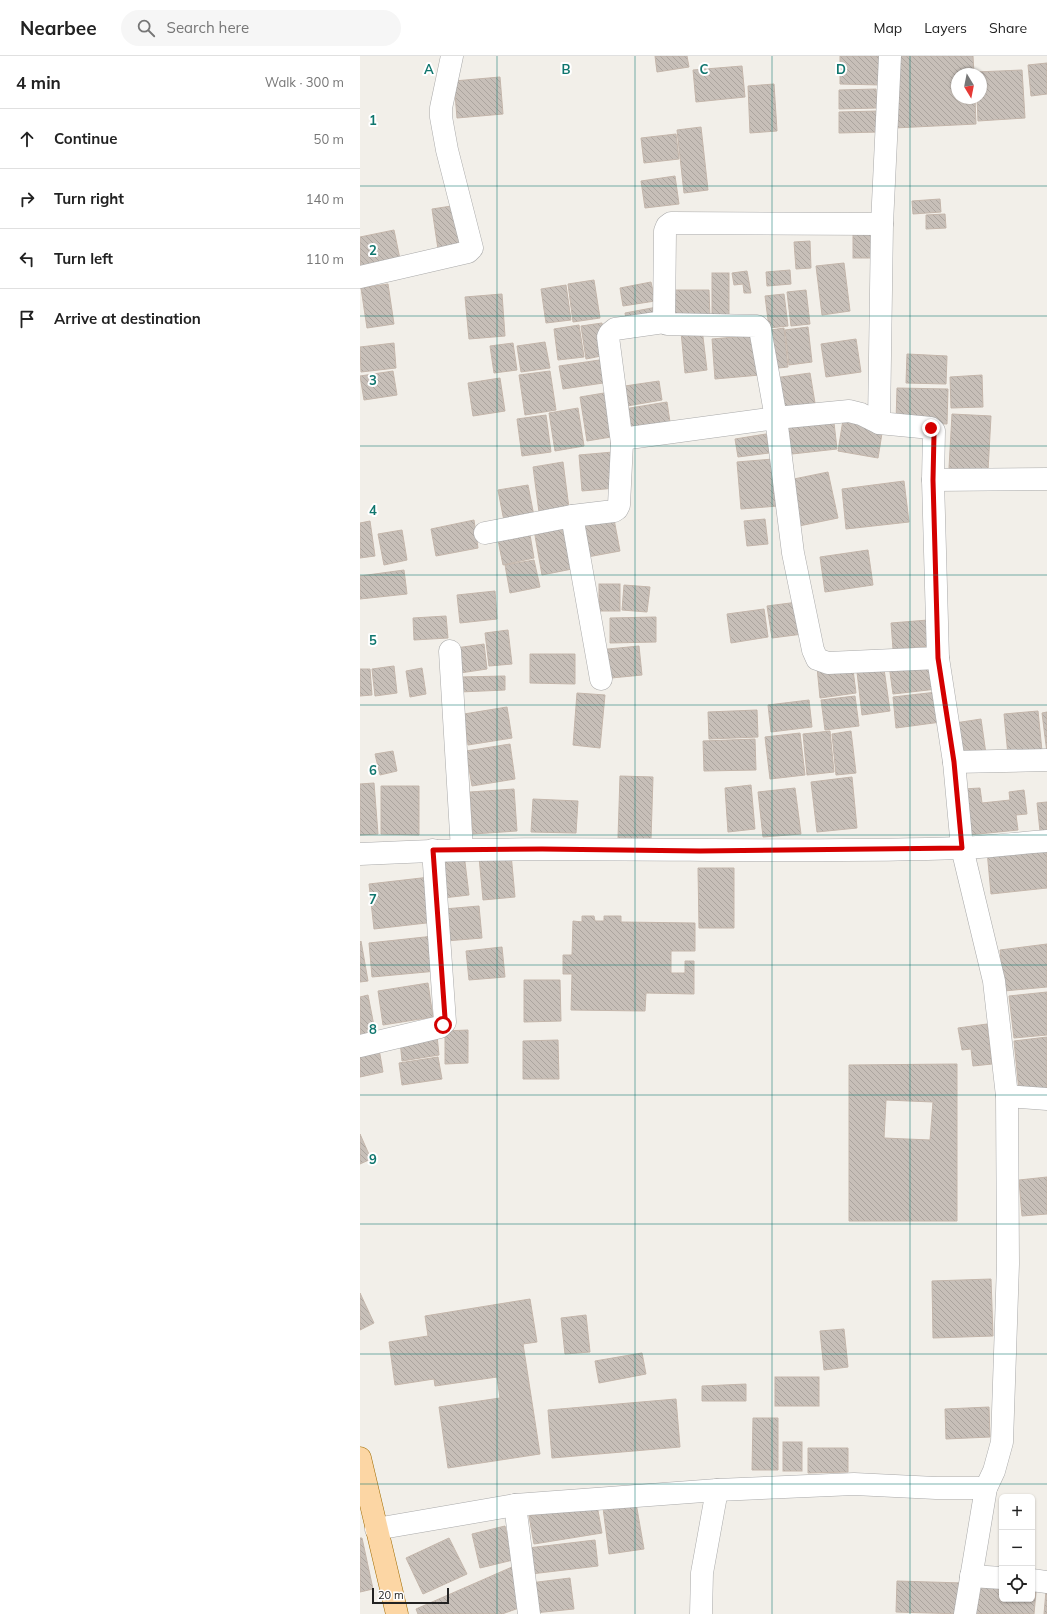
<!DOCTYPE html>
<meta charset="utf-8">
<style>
body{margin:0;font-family:Mulish,sans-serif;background:#f6f6f6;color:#222}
.controls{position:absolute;right:12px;bottom:12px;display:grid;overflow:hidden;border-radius:6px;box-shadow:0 1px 3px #0004}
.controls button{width:36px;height:36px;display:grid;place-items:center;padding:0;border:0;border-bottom:1px solid #e0e0e0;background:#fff;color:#222;font:20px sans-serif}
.compass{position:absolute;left:591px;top:12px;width:36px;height:36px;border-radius:50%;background:#fff;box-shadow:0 1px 3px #0004;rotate:170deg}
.scale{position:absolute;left:12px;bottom:10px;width:77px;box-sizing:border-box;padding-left:4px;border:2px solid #222;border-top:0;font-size:11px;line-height:14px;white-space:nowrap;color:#222;-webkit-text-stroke:3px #fff;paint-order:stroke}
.stop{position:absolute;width:12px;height:12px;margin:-9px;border:3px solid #d40000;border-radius:50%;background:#fff}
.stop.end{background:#d40000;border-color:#fff;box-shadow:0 1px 4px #0008}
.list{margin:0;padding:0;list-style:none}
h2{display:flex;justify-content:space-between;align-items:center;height:52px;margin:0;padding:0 16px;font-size:17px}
h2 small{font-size:13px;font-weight:400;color:#767676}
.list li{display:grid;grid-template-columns:26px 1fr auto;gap:12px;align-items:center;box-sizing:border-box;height:60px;padding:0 16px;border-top:1px solid #e0e0e0}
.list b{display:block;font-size:15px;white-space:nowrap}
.list em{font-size:13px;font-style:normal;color:#767676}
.icon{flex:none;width:22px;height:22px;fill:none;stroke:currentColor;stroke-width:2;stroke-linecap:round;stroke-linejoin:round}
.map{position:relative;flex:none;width:687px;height:1558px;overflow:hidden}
header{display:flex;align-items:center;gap:24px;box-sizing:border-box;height:56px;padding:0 20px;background:#fff;border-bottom:1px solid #e0e0e0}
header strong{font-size:19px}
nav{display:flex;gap:22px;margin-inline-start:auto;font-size:14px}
.search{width:280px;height:36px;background:#f6f6f6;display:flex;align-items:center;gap:10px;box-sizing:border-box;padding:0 14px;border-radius:22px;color:#767676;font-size:15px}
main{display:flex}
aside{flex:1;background:#fff}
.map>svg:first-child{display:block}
.building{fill:url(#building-back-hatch);stroke:#c4b6ab;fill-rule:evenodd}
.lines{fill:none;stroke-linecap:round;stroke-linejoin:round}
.street-casing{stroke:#a9a9a9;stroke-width:23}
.primary-casing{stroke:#a06b00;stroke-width:23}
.street{stroke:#fff;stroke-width:22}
.primary{stroke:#fcd6a4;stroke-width:22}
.route{stroke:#d40000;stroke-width:5}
.grid{fill:none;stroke:#0f766e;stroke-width:1;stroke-opacity:0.55}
.grid-label{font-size:13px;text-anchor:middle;font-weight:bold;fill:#0f766e;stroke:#fff;stroke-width:4;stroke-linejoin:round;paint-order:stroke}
</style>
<header>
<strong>Nearbee</strong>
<div class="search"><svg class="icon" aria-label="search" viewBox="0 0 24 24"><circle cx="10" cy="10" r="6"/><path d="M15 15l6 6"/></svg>Search here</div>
<nav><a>Map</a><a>Layers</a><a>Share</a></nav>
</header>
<main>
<aside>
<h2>4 min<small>Walk · 300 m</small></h2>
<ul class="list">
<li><svg class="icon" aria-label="ahead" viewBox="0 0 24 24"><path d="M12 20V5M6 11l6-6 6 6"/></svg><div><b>Continue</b></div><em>50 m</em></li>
<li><svg class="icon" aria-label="right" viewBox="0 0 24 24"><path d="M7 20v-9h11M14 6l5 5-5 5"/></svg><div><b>Turn right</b></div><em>140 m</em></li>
<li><svg class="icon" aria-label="left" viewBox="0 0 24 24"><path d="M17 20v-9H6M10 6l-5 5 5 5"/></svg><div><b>Turn left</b></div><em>110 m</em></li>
<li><svg class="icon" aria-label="arrive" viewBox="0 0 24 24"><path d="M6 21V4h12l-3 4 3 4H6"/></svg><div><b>Arrive at destination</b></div></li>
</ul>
</aside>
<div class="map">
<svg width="687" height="1558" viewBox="0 0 687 1558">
<defs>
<pattern id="building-back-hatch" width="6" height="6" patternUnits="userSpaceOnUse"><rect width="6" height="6" fill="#c7bfb8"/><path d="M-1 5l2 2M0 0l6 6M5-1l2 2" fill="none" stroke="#aba49e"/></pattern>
</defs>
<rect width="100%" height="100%" fill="#f2efe9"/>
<g class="building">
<path d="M295,0H327L329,11L297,16Z"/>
<path d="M480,0H521L520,29L480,28Z"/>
<path d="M530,0H613L614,18H597V42H615L616,68L534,72Z"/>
<path d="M687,7V38L671,40L668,9Z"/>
<path d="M382,10L385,41L336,46L333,14Z"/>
<path d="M662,14L665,62L618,65L617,42H621V18H616V16Z"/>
<path d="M140,21L143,58L97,62L94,25Z"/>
<path d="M414,28L417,75L390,77L388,30Z"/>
<path d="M516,33L517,52L479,53V34Z"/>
<path d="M518,55L519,76L479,77V56Z"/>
<path d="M341,71L348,134L324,137L317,74Z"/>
<path d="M316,78L319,103L284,107L281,82Z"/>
<path d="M315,120L319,148L285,152L281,125Z"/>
<path d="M580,143L581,156L553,158L552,145Z"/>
<path d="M98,149L104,189L78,193L72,153Z"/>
<path d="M585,158L586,172L566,173V159Z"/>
<rect x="493" y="172" width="25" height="30"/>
<path d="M34,174L40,203L0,211V181Z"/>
<path d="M450,185L451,212L436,213L434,186Z"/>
<path d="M484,207L490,255L462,259L456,210Z"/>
<path d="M430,214L431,228L407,230L406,216Z"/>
<path d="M387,215L391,237H384L383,228L374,229L372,217Z"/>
<rect x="352" y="217" width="17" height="47"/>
<path d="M234,224L240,262L213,266L208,228Z"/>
<path d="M291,226L295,245L263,250L260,232Z"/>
<path d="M28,228L34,268L7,272L1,232Z"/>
<path d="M206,229L211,264L186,267L181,233Z"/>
<path d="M306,234H349L350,262H306Z"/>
<path d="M446,234L450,268L431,270L427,236Z"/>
<path d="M142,238L145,280L109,283L105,241Z"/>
<path d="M424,238L428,270L409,272L405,240Z"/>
<path d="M297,251L299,263L267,269L265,257Z"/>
<path d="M242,267L246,299L226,303L221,270Z"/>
<path d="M219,269L224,301L198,304L194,273Z"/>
<path d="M448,271L452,306L429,309L425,274Z"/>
<path d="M424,272L428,311L409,313L404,275Z"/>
<path d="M342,273L347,314L325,317L321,276Z"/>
<path d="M397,279L400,319L355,323L352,283Z"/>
<path d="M496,283L501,316L466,321L461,288Z"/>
<path d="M185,286L190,312L161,316L157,290Z"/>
<path d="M34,287L36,312L1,316L0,291Z"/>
<path d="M153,287L157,314L134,317L130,290Z"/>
<path d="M547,298L587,300L586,328L546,327Z"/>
<path d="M246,303L250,326L203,333L199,310Z"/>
<path d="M33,315L37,339L4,344L0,320Z"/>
<path d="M190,315L196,354L165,359L159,319Z"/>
<path d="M450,317L455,347L419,352L414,322Z"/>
<path d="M622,319L623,351L591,352L590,321Z"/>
<path d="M140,322L145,355L113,360L108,327Z"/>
<path d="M299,325L302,344L261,351L258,331Z"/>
<path d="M537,332L588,333L587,368L536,366Z"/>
<path d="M250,336L257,380L227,385L220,341Z"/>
<path d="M307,346L310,366L267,372L264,353Z"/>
<path d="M218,352L224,390L195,395L189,357Z"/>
<path d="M473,358L477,393L423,399L420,364Z"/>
<path d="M592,358L631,360L628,415L589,412Z"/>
<path d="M186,359L191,396L162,400L157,363Z"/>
<path d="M483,364L523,371L518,402L478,395Z"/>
<path d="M406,378L409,397L378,401L375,383Z"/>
<path d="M253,396L256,432L222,435L219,399Z"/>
<path d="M413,403L418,450L381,453L377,406Z"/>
<path d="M203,406L209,452L179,456L173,411Z"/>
<path d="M468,416L478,462L439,470L429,424Z"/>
<path d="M544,425L549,466L486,473L482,433Z"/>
<path d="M168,429L174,460L144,465L138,434Z"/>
<path d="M253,458L260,495L222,502L215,466Z"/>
<path d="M405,463L408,488L387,490L384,465Z"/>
<path d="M114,464L118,492L76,500L71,473Z"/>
<path d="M10,465L15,500L0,502V467Z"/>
<path d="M208,467L217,512L182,519L174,474Z"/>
<path d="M169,473L174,502L143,509L137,479Z"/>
<path d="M42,474L47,504L24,509L18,478Z"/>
<path d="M508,494L513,529L465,536L460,501Z"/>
<path d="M174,504L180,531L150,537L145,509Z"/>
<path d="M44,514L47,538L0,543V520Z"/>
<rect x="239" y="528" width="21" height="27"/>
<path d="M264,529L290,531L287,556L262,554Z"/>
<path d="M135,535L137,563L100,567L97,539Z"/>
<path d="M438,546L443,578L412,582L407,550Z"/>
<path d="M404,553L408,581L371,587L367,558Z"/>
<path d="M86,560L88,582L54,584L53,562Z"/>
<path d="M296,561V586L250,587V562Z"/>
<path d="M568,564L570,590L533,593L531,567Z"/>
<path d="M148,574L152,608L129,610L125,577Z"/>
<path d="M124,588L127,613L100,617L96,592Z"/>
<path d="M279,590L282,619L241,623L238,594Z"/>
<path d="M170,598H215V628L170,627Z"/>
<path d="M573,603L577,633L533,638L529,609Z"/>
<path d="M492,606L496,637L460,642L457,611Z"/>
<path d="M34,610L37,637L15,640L12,613Z"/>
<path d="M62,612L66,638L50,641L46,615Z"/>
<path d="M0,613H10L12,639L0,640Z"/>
<path d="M524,613L530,655L502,659L497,616Z"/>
<path d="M145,620V634L100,636V621Z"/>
<path d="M577,636L581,666L536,672L533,641Z"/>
<path d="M217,637L245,639L240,692L213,689Z"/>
<path d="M495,640L499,670L465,674L461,644Z"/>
<path d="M449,644L452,671L411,676L408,649Z"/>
<path d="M147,651L152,682L108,689L104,658Z"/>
<path d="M397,654L398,681L349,683L348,656Z"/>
<path d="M678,655L682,695L648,699L644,658Z"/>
<path d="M687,656V697L682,657Z"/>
<path d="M621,663L626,698L599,701L595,667Z"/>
<path d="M470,675L474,716L447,719L443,678Z"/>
<path d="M491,675L496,717L476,719L472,678Z"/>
<path d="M440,677L445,719L410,723L405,681Z"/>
<path d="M395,683L396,714L344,715L343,685Z"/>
<path d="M150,688L155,723L112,730L106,695Z"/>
<path d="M33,695L37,715L20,719L15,698Z"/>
<path d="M260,720L293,721L291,783L258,782Z"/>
<path d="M492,721L497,772L457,776L451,726Z"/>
<path d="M14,727L18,778L0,779V728Z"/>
<path d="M391,729L395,773L368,776L365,732Z"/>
<path d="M21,730H59V779L21,778Z"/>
<path d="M435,732L441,778L403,781L398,736Z"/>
<path d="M620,732L622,747L650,744L649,736L664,734L667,758L656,759L658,774L608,779L603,733Z"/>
<path d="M154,733L157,775L113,778L110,736Z"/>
<path d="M173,743L218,745L216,777L171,776Z"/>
<path d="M687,746V774L680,775L677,747Z"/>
<path d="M687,789V832L631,838L627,795Z"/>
<path d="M104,798L109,839L83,842L79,800Z"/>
<path d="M151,798L155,841L123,844L119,801Z"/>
<path d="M338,812H374V872H339Z"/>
<path d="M70,821L75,866L14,873L9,828Z"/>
<path d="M119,850L122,882L86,885L84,853Z"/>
<path d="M222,860H234L235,865H244V860H261V866L335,867V895H311V917H325V905H334V938L286,937L285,955L211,954L212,918H203V899H212L213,865L222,866Z"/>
<path d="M74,880L77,915L12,921L9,887Z"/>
<path d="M1,885L8,925L0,926V886Z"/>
<path d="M687,888V931L644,935L640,894Z"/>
<path d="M142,891L145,921L109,924L106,895Z"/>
<path d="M164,924H200L201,965L164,966Z"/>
<path d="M68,927L73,961L23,969L18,935Z"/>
<path d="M687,936V979L654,982L649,940Z"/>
<path d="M8,939L16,980L0,983V941Z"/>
<path d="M627,968L632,1008L613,1010L611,993L602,994L598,972Z"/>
<path d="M108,974V1007L85,1008V975Z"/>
<path d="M77,980L79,999L42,1005L40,985Z"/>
<path d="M687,981V1032L659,1035L654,985Z"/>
<path d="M198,984L199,1023H163V985Z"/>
<path d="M19,993L23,1016L0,1021V997Z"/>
<path d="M78,1001L82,1023L42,1029L39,1007Z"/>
<path d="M597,1008V1165H489V1009ZM526,1044L573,1046L570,1084L524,1082Z"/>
<path d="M0,1078L11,1103L0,1108Z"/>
<path d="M687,1121V1158L662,1160L659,1124Z"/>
<path d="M631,1223L633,1280L573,1282L572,1225Z"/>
<path d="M0,1237L14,1267L0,1274Z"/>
<path d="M170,1243L177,1286L163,1288L180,1398L88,1412L79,1351L140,1342L137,1321L75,1330L74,1323L35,1329L29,1286L68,1280L65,1260Z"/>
<path d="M226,1259L230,1296L205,1298L201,1262Z"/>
<path d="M484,1273L488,1311L464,1314L460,1275Z"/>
<path d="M282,1297L286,1318L239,1327L235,1305Z"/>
<rect x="415" y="1321" width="44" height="29"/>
<path d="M386,1328V1345H342V1330Z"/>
<path d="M316,1343L320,1391L192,1402L188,1354Z"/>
<path d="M629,1351L630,1381L586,1383L585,1353Z"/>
<path d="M393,1362H418V1414H392Z"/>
<rect x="423" y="1386" width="19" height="29"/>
<path d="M448,1392H488V1416L448,1417Z"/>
<path d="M276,1447L284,1493L249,1498L243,1452Z"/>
<path d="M237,1449L242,1477L174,1488L169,1460Z"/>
<path d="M145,1470L153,1504L120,1512L112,1478Z"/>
<path d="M0,1482H2L13,1533L0,1536Z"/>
<path d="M89,1482L107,1518L63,1538L46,1502Z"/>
<path d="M235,1484L238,1510L171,1518L168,1492Z"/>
<path d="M152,1511L159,1552L142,1558H58L56,1553Z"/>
<path d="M210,1522L214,1553L174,1557L170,1527Z"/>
<path d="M537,1525L603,1527L602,1558L536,1556Z"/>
<path d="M611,1529L642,1532V1543H672V1535L676,1536L674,1558H608Z"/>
<path d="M686,1535H687V1558H684Z"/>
</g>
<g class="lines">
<g class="street-casing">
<g id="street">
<path d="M530,0L522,168L519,367L571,372L574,375L573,424L578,602L594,706L602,792L634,925L647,1040L648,1208L642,1386L634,1415L626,1432L605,1558"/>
<path d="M522,168L311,167L307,170L305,175L304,265L307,268L397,270L400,273L416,362L433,497L453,594L457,603L468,607L578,602"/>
<path d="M0,221L108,196L112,192L87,94L81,61V52L92,0"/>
<path d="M262,387L248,281L250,277L255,273L304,266"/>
<path d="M573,424L687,423"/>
<path d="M212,460L241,623"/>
<path d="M125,477L212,460L254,455L257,453L259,449L262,387L269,382L416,362L489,355L501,358L519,367"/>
<path d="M90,595L102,794"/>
<path d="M594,706L687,704"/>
<path d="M0,798C200,787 401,799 601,792C630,791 658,787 687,785"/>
<path d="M0,990L80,971L85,966L73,794"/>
<path d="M647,1040L687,1043"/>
<path d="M155,1449L169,1558"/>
<path d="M16,1473L155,1449L357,1434L494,1428L576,1432H626"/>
<path d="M611,1520L642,1522"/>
<path d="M672,1524L687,1526"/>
<path d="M341,1558L342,1517L357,1434"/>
</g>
</g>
<g class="primary-casing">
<path id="primary" d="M0,1402L37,1558"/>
</g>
<use href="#street" class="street"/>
<use href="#primary" class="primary"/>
</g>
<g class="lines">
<path class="route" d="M83,969L85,962L73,794L182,793L340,795L602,792L594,706L578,602L573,424L574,378L571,372"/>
</g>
<path class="grid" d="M137,0V1558M275,0V1558M412,0V1558M550,0V1558M0,130H687M0,260H687M0,390H687M0,519H687M0,649H687M0,779H687M0,909H687M0,1039H687M0,1168H687M0,1298H687M0,1428H687"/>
<g class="grid-label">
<text x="69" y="18">A</text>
<text x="206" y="18">B</text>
<text x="344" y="18">C</text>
<text x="481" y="18">D</text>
<text x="13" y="69">1</text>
<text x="13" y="199">2</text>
<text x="13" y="329">3</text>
<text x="13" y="459">4</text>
<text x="13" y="589">5</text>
<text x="13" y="719">6</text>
<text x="13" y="848">7</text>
<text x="13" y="978">8</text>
<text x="13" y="1108">9</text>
</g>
</svg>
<div class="controls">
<button>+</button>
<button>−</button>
<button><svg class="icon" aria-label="locate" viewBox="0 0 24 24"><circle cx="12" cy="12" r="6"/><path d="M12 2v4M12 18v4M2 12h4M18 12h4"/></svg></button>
</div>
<svg class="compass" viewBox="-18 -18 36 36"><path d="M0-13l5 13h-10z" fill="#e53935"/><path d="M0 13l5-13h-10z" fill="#767676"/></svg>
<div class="scale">20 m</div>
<div class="stop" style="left:83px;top:969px"></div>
<div class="stop end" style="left:571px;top:372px"></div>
</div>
</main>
